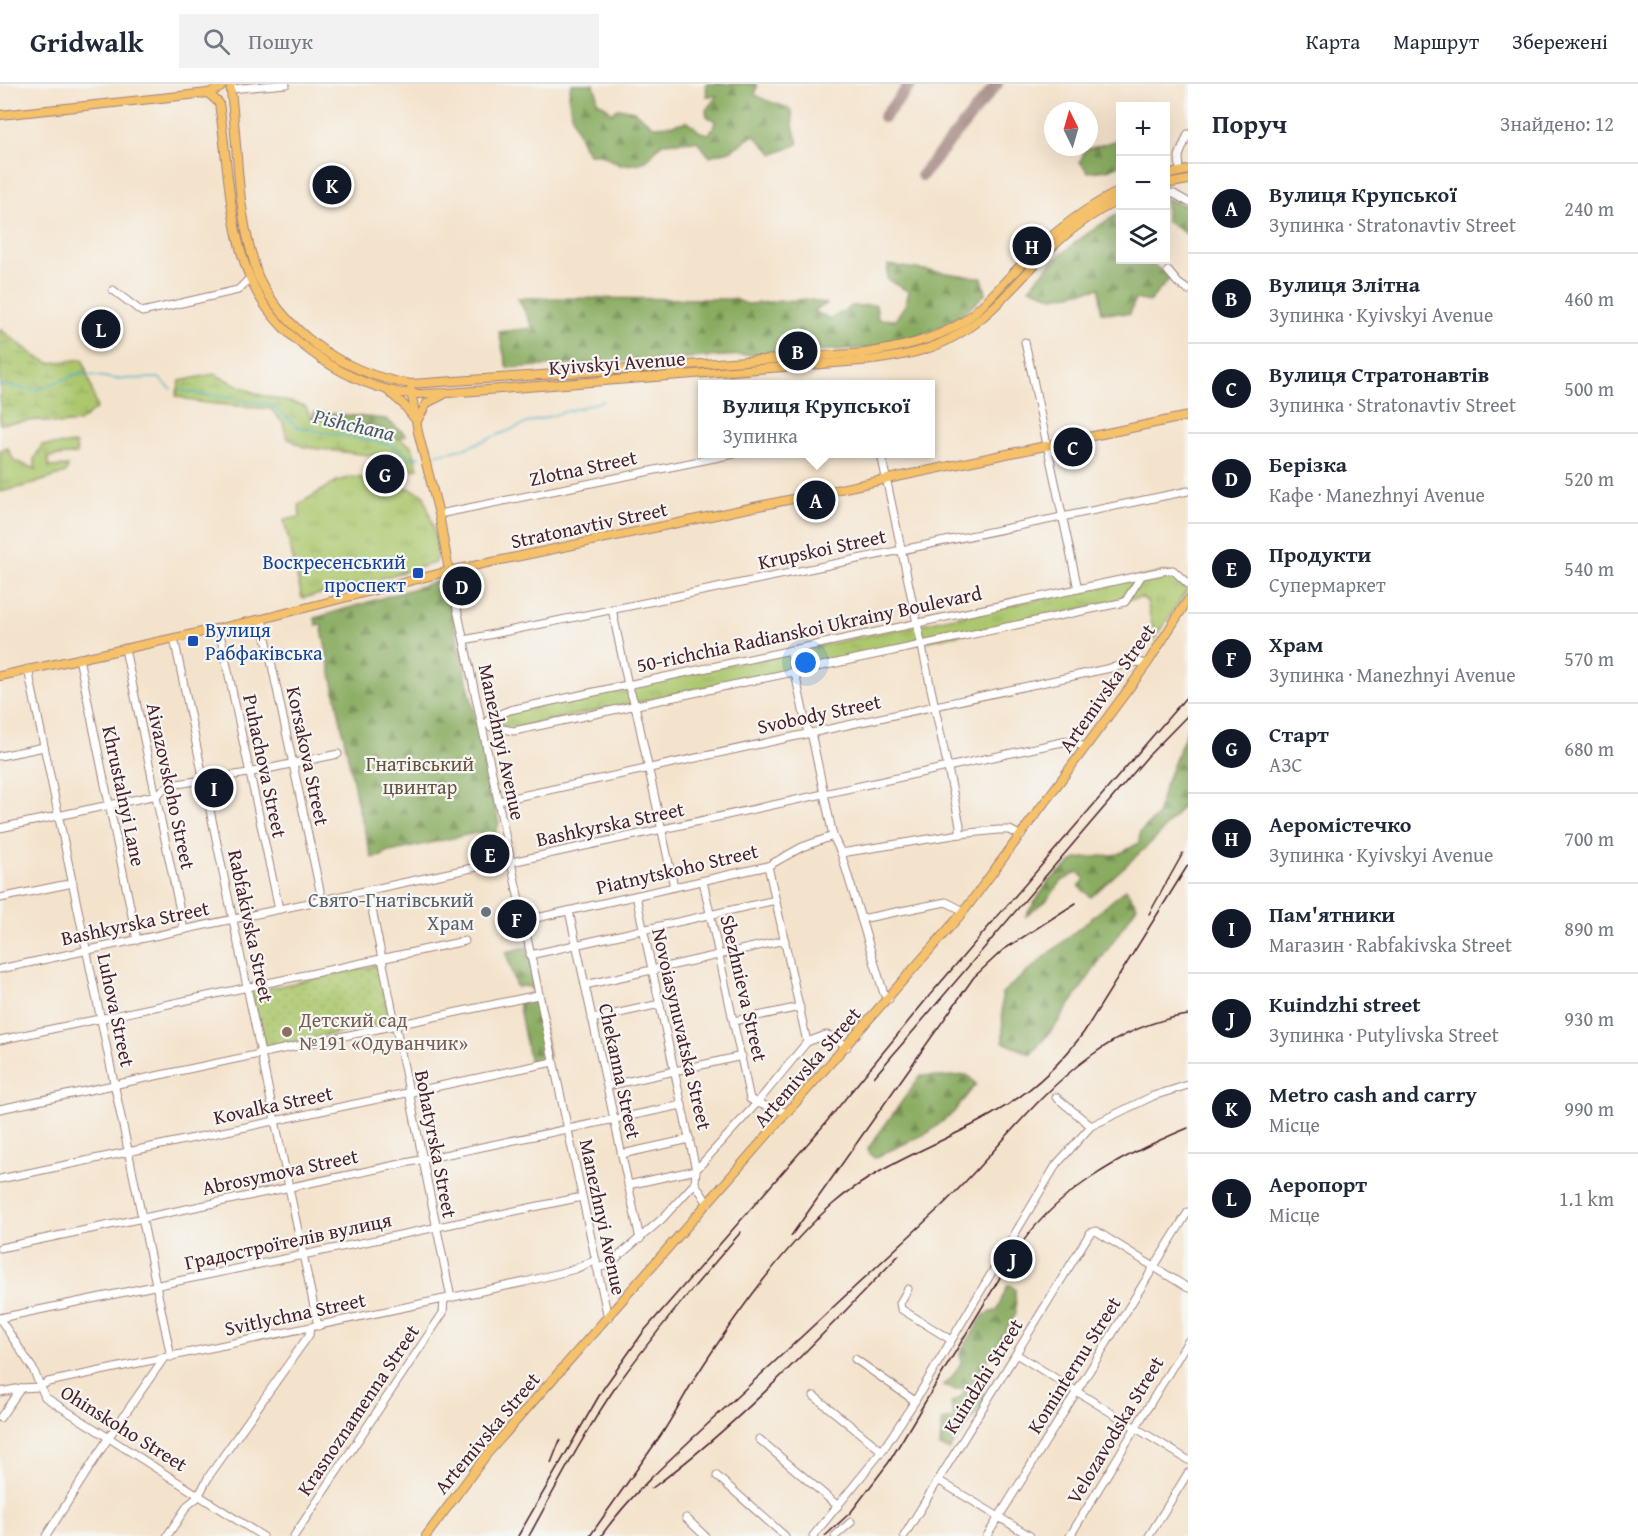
<!DOCTYPE html>
<html lang="uk">
<meta charset="utf-8">
<style>
body{margin:0;font-family:"Gentium Book Plus",serif;background:#f2f2f3;color:#1f2937}
.controls{position:absolute;right:18px;top:18px;display:grid;overflow:hidden;border-radius:0px;box-shadow:0 6px 24px #0002}
.controls button{width:54px;height:54px;display:grid;place-items:center;padding:0;border:0;border-bottom:2px solid #e0e1e3;background:#fff;color:#1f2937;font:30px sans-serif}
.compass{position:absolute;left:1044px;top:18px;width:54px;height:54px;border-radius:50%;background:#fff;box-shadow:0 6px 24px #0002;rotate:355deg}
.you{position:absolute;left:806px;top:579px;width:21px;height:21px;margin:-15px;border:4px solid #fff;border-radius:50%;background:#1a73e8;box-shadow:0 0 0 9px #1a73e833}
.badge{display:grid;place-items:center;width:39px;height:39px;border-radius:50%;background:#111827;color:#fff;font-size:20px;font-weight:700}
.pin{position:absolute;translate:-50% -50%;border:3px solid #fff;box-shadow:0 2px 6px #0006}
.popup{position:absolute;left:698px;top:296px;width:237px;height:78px;box-sizing:border-box;display:grid;place-content:center;border-radius:0px;background:#fff;filter:drop-shadow(0 2px 4px #0005);font-size:20px;white-space:nowrap;color:#747a83}
.popup b{font-size:22px;color:#1f2937}
.popup::after{content:'';position:absolute;left:50%;top:100%;margin-left:-12px;border:12px solid transparent;border-top-color:#fff}
.list{margin:0;padding:0;list-style:none}
h2{display:flex;justify-content:space-between;align-items:center;height:78px;margin:0;padding:0 24px;font-size:26px}
h2 small{font-size:20px;font-weight:400;color:#747a83}
.list li{display:grid;grid-template-columns:39px 1fr auto;gap:18px;align-items:center;box-sizing:border-box;height:90px;padding:0 24px;border-top:2px solid #e0e1e3}
.list b{display:block;font-size:22px;white-space:nowrap}
.list p{margin:0;font-size:20px;white-space:nowrap;color:#747a83}
.list em{font-size:20px;font-style:normal;color:#747a83}
.icon{flex:none;width:33px;height:33px;fill:none;stroke:currentColor;stroke-width:2;stroke-linecap:round;stroke-linejoin:round}
.map{position:relative;flex:none;width:1188px;height:1452px;overflow:hidden}
header{display:flex;align-items:center;gap:36px;box-sizing:border-box;height:84px;padding:0 30px;background:#fff;border-bottom:2px solid #e0e1e3}
header strong{font-size:28px}
nav{display:flex;gap:33px;margin-inline-start:auto;font-size:21px}
.search{width:420px;height:54px;background:#f2f2f3;display:flex;align-items:center;gap:15px;box-sizing:border-box;padding:0 21px;border-radius:0px;color:#747a83;font-size:22px}
main{display:flex}
aside{flex:1;background:#fff}
.map>svg:first-child{display:block}
.grass{fill:url(#grass-tufts);stroke:#7b734c;stroke-width:1.5}
.forest{fill:url(#forest-firs);stroke:#6a6646;stroke-width:1.5}
.wetland{fill:url(#wetland-marsh);stroke:#7b734c;stroke-width:1.5}
.garden{fill:url(#garden-dots);stroke:#7b734c;stroke-width:1.5}
.lines{fill:none;stroke-linecap:round;stroke-linejoin:round}
.stream{stroke:#48b2c6;stroke-width:1.5}
.taxiway{stroke:#9f817c;stroke-width:12}
.minor-casing{stroke:#9f817c;stroke-width:9}
.major-casing{stroke:#9f817c;stroke-width:10}
.minor{stroke:#fff;stroke-width:7}
.major{stroke:#f5c16b;stroke-width:8}
.tram{stroke:#4a1f2b;stroke-width:1.5}
.rail{stroke:#4a1f2b;stroke-width:1.5}
.transit-dot{fill:#1a4fb4;stroke:#f6f6f2;stroke-width:2}
.worship-dot{fill:#6b7280;stroke:#f6f6f2;stroke-width:2}
.education-dot{fill:#8d6e63;stroke:#f6f6f2;stroke-width:2}
.labels{text-anchor:middle;stroke-width:4.5;stroke-linejoin:round;paint-order:stroke}
.street-label{font-size:20px;fill:#4a1f2b;stroke:#f6f6f2}
.transit-label{font-size:20px;fill:#164399;stroke:#f6f6f2;text-anchor:end}
.park-label{font-size:20px;fill:#67513f;stroke:#f6f6f2}
.worship-label{font-size:20px;fill:#5b616d;stroke:#f6f6f2;text-anchor:end}
.education-label{font-size:20px;fill:#785e54;stroke:#f6f6f2;text-anchor:start}
.water-label{font-size:21px;font-style:italic;fill:#495a69;stroke:#f6f6f2}
</style>
<header>
<strong>Gridwalk</strong>
<div class="search"><svg class="icon" aria-label="search" viewBox="0 0 24 24"><circle cx="10" cy="10" r="6"/><path d="M15 15l6 6"/></svg>Пошук</div>
<nav><a>Карта</a><a>Маршрут</a><a>Збережені</a></nav>
</header>
<main>
<div class="map">
<svg width="1188" height="1452" viewBox="0 0 1188 1452">
<defs>
<pattern id="grass-tufts" width="24" height="20" patternUnits="userSpaceOnUse" patternTransform="scale(1.5)"><rect width="24" height="20" fill="#acc76d"/><path d="M3 7l-1-3M5 7V3M7 7l1-3M15 17l-1-3M17 17v-4M19 17l1-3" fill="none" stroke="#96aa5f"/></pattern>
<pattern id="forest-firs" width="22" height="20" patternUnits="userSpaceOnUse" patternTransform="scale(1.5)"><rect width="22" height="20" fill="#89ac60"/><path d="M5 1l3.5 6h-7zM16 11l3.5 6h-7z" fill="#728b4f"/></pattern>
<pattern id="wetland-marsh" width="20" height="14" patternUnits="userSpaceOnUse" patternTransform="scale(1.5)"><rect width="20" height="14" fill="#acc76d"/><path d="M1 5h8M5 5V1M11 12h8M15 12V8" fill="none" stroke="#96aa5f"/></pattern>
<pattern id="garden-dots" width="8" height="8" patternUnits="userSpaceOnUse" patternTransform="scale(1.5)"><rect width="8" height="8" fill="#acc76d"/><path d="M2 2h.1M6 6h.1" fill="none" stroke="#96aa5f" stroke-width="1.8" stroke-linecap="round"/></pattern>
</defs>
<rect width="100%" height="100%" fill="#f6f6f2"/>
<filter id="ink" filterUnits="userSpaceOnUse"><feTurbulence type="fractalNoise" baseFrequency=".0167" numOctaves="2"/><feDisplacementMap in="SourceGraphic" scale="12" xChannelSelector="R" yChannelSelector="G"/><feConvolveMatrix kernelMatrix="1 2 1 2 8 2 1 2 1" color-interpolation-filters="sRGB"/></filter>
<filter id="wash" filterUnits="userSpaceOnUse"><feTurbulence type="fractalNoise" baseFrequency=".008" numOctaves="4" result="noise"/><feDisplacementMap in="SourceGraphic" scale="24" xChannelSelector="R" yChannelSelector="G"/><feGaussianBlur stdDeviation="1.35" result="paint"/><feColorMatrix in="noise" values="0 0 0 0 0 0 0 0 0 0 0 0 0 0 0 0 0 1.4 0 .05"/><feComposite in="paint" operator="in"/></filter>
<g filter="url(#wash)">
<rect width="100%" height="100%" fill="#f4e3cc"/>
<g class="grass">
<path d="M76,360L77,370L48,373L49,383L68,382L66,389L33,400L0,408V366L8,364L14,377L36,385L34,375L42,361Z"/>
<path d="M352,393C376,395 403,400 424,411C428,428 443,465 434,479L347,504L302,514L284,436L300,433L299,420L337,397Z"/>
<path d="M1162,489H1171L1187,506L1155,555L1147,517L1142,514L1123,516L514,644L496,641L495,638L496,634L511,627Z"/>
</g>
<g class="forest">
<path d="M572,0H593L597,9V18L604,21L612,29L619,24L634,27L653,42L672,41L688,37L700,48L709,50L714,42L715,37L707,32L706,26L717,12H707L706,0H755L757,2L755,10C767,20 780,18 792,27L793,42L798,60L774,70L754,51L730,67L709,72L697,57L662,59L646,77L636,80L620,81L600,70H588C580,55 562,15 572,0Z"/>
<path d="M1120,55V81L1107,86L1088,88L1080,78L1085,66Z"/>
<path d="M1166,115L1188,122V151L1166,137Z"/>
<path d="M1120,129V176H1148L1170,194L1149,218L1135,215L1130,230L1101,228L1100,204L1054,213L1029,204C1056,171 1084,150 1120,129Z"/>
<path d="M888,181L982,194L986,209C978,217 970,225 961,231C934,250 903,257 871,264L507,284L499,248L533,244L518,214L734,215L747,220L807,215L827,220L813,227L831,235L852,222L876,221L878,235L895,236L905,221L909,208L887,195Z"/>
<path d="M314,328L386,335L406,351L400,355L377,343L312,335Z"/>
<path d="M442,496L446,502L499,740L495,749L482,752L480,748L385,769L382,772L372,774L358,722L321,540L316,541L315,534Z"/>
<path d="M1188,644V716L1157,753L1091,813L1079,803L1085,795L1078,788L1062,797L1046,817L1025,833L1049,797L1076,775L1119,770L1139,759L1140,748L1157,732L1164,704Z"/>
<path d="M1126,805L1137,822L1056,941L1031,970L1003,958L1002,909Z"/>
<path d="M527,863L536,908H534C531,901 523,902 516,903L506,868Z"/>
<path d="M534,915L538,917L549,973L543,978L530,980L518,918Z"/>
<path d="M921,991L940,993L967,991L976,1000L953,1029L929,1048L874,1074L867,1066Z"/>
<path d="M1010,1201L1015,1205L1016,1230L977,1293L976,1299L987,1315L949,1366L940,1363L942,1337L954,1334L951,1319L960,1314L967,1304L954,1306L943,1301L952,1293L961,1279L960,1269L984,1231L997,1226L1007,1203Z"/>
</g>
<g class="wetland">
<path d="M0,245L37,273L50,279L83,275L97,324L79,338L60,340L39,336L0,340Z"/>
<path d="M214,290L257,310L305,322L312,335L377,343L412,362L418,384L413,386L391,370L368,371L304,363L287,354L283,339L271,325L197,318L176,312L180,297Z"/>
</g>
<path class="garden" d="M378,881L390,938L264,964L251,908Z"/>
<g class="lines">
<g class="stream">
<path d="M0,301L37,306L79,289L115,295L159,294L171,305"/>
<path d="M179,306L271,321L298,343L391,361L409,372L420,373"/>
<path d="M429,372L463,365L530,338L603,317"/>
</g>
<g class="taxiway">
<path d="M884,33L911,0"/>
<path d="M922,91L997,0"/>
</g>
</g>
</g>
<g filter="url(#ink)">
<g class="lines">
<g class="minor-casing">
<g id="minor">
<path d="M231,5L286,0"/>
<path d="M1180,88L1179,72L1188,50"/>
<path d="M1166,108L1174,110L1188,118"/>
<path d="M1168,187L1178,199L1188,206"/>
<path d="M113,206L142,228L238,206L250,194"/>
<path d="M1025,258L1078,505"/>
<path d="M881,370L960,741V750"/>
<path d="M439,430L734,370"/>
<path d="M449,487L608,1234"/>
<path d="M612,525L628,601L635,621L674,803"/>
<path d="M262,535L322,816"/>
<path d="M219,545L279,825"/>
<path d="M174,554L318,1242"/>
<path d="M464,556L1188,407"/>
<path d="M125,565L184,846"/>
<path d="M790,566L807,645L812,653L833,752L841,769L884,910L889,915"/>
<path d="M79,574L137,856"/>
<path d="M28,585L171,1273"/>
<path d="M487,639L490,634L510,626L1162,487L1173,486L1188,500"/>
<path d="M483,640L487,639L491,643L514,647L1125,518L1142,491"/>
<path d="M0,672L44,663"/>
<path d="M498,717L1138,578L1147,580"/>
<path d="M0,744L157,711L166,703L177,700L248,689L338,670"/>
<path d="M841,769L960,750L998,746H1010L1021,752"/>
<path d="M768,782L807,958"/>
<path d="M703,797L750,1015L757,1019L788,1029"/>
<path d="M368,806L451,1214"/>
<path d="M0,814L73,799"/>
<path d="M569,827L640,1155"/>
<path d="M861,835L946,818L964,827"/>
<path d="M523,837L768,782L802,763L833,752"/>
<path d="M530,871L776,816"/>
<path d="M0,885L486,781L516,777L1067,657L1086,663"/>
<path d="M585,901L785,856"/>
<path d="M592,935L660,920"/>
<path d="M734,937L800,923"/>
<path d="M0,956L465,857"/>
<path d="M607,1002L742,972"/>
<path d="M1056,1013L1091,1042"/>
<path d="M0,1025L538,911"/>
<path d="M622,1070L690,1055"/>
<path d="M696,1086L757,1019L807,958L826,951L835,953L847,963"/>
<path d="M0,1095L553,978"/>
<path d="M695,1099L708,1120"/>
<path d="M628,1101L696,1086"/>
<path d="M0,1164L682,1021"/>
<path d="M597,1184L608,1181L662,1135L695,1099L696,1086L636,812"/>
<path d="M908,1205L900,1219L901,1225L951,1256"/>
<path d="M0,1234L582,1113"/>
<path d="M0,1235L33,1285L45,1313L262,1452"/>
<path d="M1016,1270L1188,1376"/>
<path d="M855,1275L915,1317"/>
<path d="M0,1308L21,1304L39,1303L48,1298L525,1198L575,1185L596,1176"/>
<path d="M814,1312L882,1367"/>
<path d="M0,1334L21,1304"/>
<path d="M759,1355L838,1422"/>
<path d="M717,1392L785,1452"/>
<path d="M938,1396L1030,1452"/>
<path d="M686,1434L705,1452"/>
<path d="M46,1452L109,1353L164,1274"/>
<path d="M167,1452L188,1421L198,1413L209,1392L309,1251L310,1244"/>
<path d="M294,1452L443,1229L444,1216"/>
<path d="M813,1452L882,1367L915,1317L1056,1081L1091,1042L1153,1012L1188,1001"/>
<path d="M835,1452L851,1438"/>
<path d="M904,1452L1090,1149L1096,1147L1188,1204"/>
<path d="M987,1452L1188,1128"/>
<path d="M1070,1452L1188,1257"/>
<path d="M1149,1452L1188,1389"/>
</g>
</g>
<g class="major-casing">
<g id="major">
<path d="M230,0C238,56 236,114 251,168C254,176 255,186 259,194C272,221 292,242 315,260C342,281 377,295 411,300L864,269C898,264 932,257 961,239C982,225 1000,202 1018,184C1048,153 1081,125 1120,107"/>
<path d="M208,9L220,4L224,0"/>
<path d="M0,31L208,9L219,19C228,77 228,140 250,194C273,250 340,296 397,308C413,312 431,309 448,309L873,276C902,272 931,267 957,251C992,231 1017,198 1045,170C1066,149 1093,128 1120,116"/>
<path d="M1166,91L1188,86"/>
<path d="M1166,100L1188,96"/>
<path d="M411,306L418,348L439,430L449,487"/>
<path d="M388,307L404,321L414,334"/>
<path d="M417,337L427,319L443,311"/>
<path d="M0,592L262,535L449,487L1188,332"/>
<path d="M426,1452L487,1370L964,827L1147,580L1188,516"/>
</g>
</g>
<use href="#minor" class="minor"/>
<use href="#major" class="major"/>
<path class="tram" d="M825,1452L851,1428L889,1378L1013,1172C1053,1108 1120,1072 1188,1044"/>
<g class="rail">
<path d="M1149,830L1183,769"/>
<path d="M874,993L1148,672L1188,631"/>
<path d="M791,1152L974,893L1003,866L1076,819"/>
<path d="M551,1379L560,1356"/>
<path d="M651,1405C742,1338 820,1253 899,1171"/>
<path d="M518,1452L603,1305L644,1247L823,1042L929,912L1188,611"/>
<path d="M529,1452C557,1401 584,1349 617,1301C655,1248 698,1198 741,1148"/>
<path d="M590,1452C614,1417 639,1383 663,1348C674,1331 684,1312 695,1294C732,1236 781,1165 833,1120C879,1080 939,1061 991,1031C1029,1010 1059,982 1084,948L1188,781"/>
<path d="M601,1452C636,1403 684,1363 727,1322C795,1258 864,1194 933,1130C986,1082 1031,1015 1089,973C1119,951 1151,936 1188,931"/>
</g>
</g>
</g>
<g class="transit-dot">
<rect x="412" y="483" width="12" height="12" rx="3"/>
<rect x="187" y="551" width="12" height="12" rx="3"/>
</g>
<circle class="worship-dot" cx="486" cy="828" r="6"/>
<circle class="education-dot" cx="287" cy="948" r="6"/>
<g class="labels">
<g class="street-label">
<text transform="translate(617 279) rotate(-4)" y="7">Kyivskyi Avenue</text>
<text transform="translate(583 384) rotate(-12)" y="7">Zlotna Street</text>
<text transform="translate(589 441) rotate(-12)" y="7">Stratonavtiv Street</text>
<text transform="translate(822 465) rotate(-12)" y="7">Krupskoi Street</text>
<text transform="translate(809 545) rotate(-12)" y="7">50-richchia Radianskoi Ukrainy Boulevard</text>
<text transform="translate(1107 604) rotate(-55)" y="7">Artemivska Street</text>
<text transform="translate(819 630) rotate(-12)" y="7">Svobody Street</text>
<text transform="translate(502 658) rotate(78)" y="7">Manezhnyi Avenue</text>
<text transform="translate(308 672) rotate(78)" y="7">Korsakova Street</text>
<text transform="translate(265 682) rotate(78)" y="7">Puhachova Street</text>
<text transform="translate(171 702) rotate(78)" y="7">Aivazovskoho Street</text>
<text transform="translate(124 712) rotate(78)" y="7">Khrustalnyi Lane</text>
<text transform="translate(610 740) rotate(-12)" y="7">Bashkyrska Street</text>
<text transform="translate(677 785) rotate(-13)" y="7">Piatnytskoho Street</text>
<text transform="translate(135 839) rotate(-12)" y="7">Bashkyrska Street</text>
<text transform="translate(251 842) rotate(78)" y="7">Rabfakivska Street</text>
<text transform="translate(744 904) rotate(77)" y="7">Sbezhnieva Street</text>
<text transform="translate(116 926) rotate(78)" y="7">Luhova Street</text>
<text transform="translate(682 945) rotate(77)" y="7">Novoiasynuvatska Street</text>
<text transform="translate(807 983) rotate(-49)" y="7">Artemivska Street</text>
<text transform="translate(620 987) rotate(78)" y="7">Chekanna Street</text>
<text transform="translate(273 1021) rotate(-12)" y="7">Kovalka Street</text>
<text transform="translate(436 1060) rotate(79)" y="7">Bohatyrska Street</text>
<text transform="translate(280 1088) rotate(-12)" y="7">Abrosymova Street</text>
<text transform="translate(603 1133) rotate(78)" y="7">Manezhnyi Avenue</text>
<text transform="translate(288 1157) rotate(-12)" y="7">Градостроїтелiв вулиця</text>
<text transform="translate(295 1230) rotate(-12)" y="7">Svitlychna Street</text>
<text transform="translate(1074 1281) rotate(-58)" y="7">Kominternu Street</text>
<text transform="translate(983 1292) rotate(-58)" y="7">Kuindzhi Street</text>
<text transform="translate(358 1326) rotate(-56)" y="7">Krasnoznamenna Street</text>
<text transform="translate(124 1344) rotate(32)" y="7">Ohinskoho Street</text>
<text transform="translate(1115 1346) rotate(-59)" y="7">Velozavodska Street</text>
<text transform="translate(487 1349) rotate(-50)" y="7">Artemivska Street</text>
</g>
<g class="transit-label">
<text x="406" y="485">Воскресенський<tspan x="406" dy="23">проспект</tspan></text>
<text x="205" y="553" text-anchor="start">Вулиця<tspan x="205" dy="23">Рабфаківська</tspan></text>
</g>
<g class="park-label">
<text x="420" y="687">Гнатівський<tspan x="420" dy="23">цвинтар</tspan></text>
</g>
<g class="worship-label">
<text x="474" y="823">Свято-Гнатівський<tspan x="474" dy="23">Храм</tspan></text>
</g>
<g class="education-label">
<text x="299" y="943">Детский сад<tspan x="299" dy="23">№191 «Одуванчик»</tspan></text>
</g>
<g class="water-label">
<text transform="translate(354 341) rotate(13)" y="7">Pishchana</text>
</g>
</g>
</svg>
<div class="controls">
<button>+</button>
<button>−</button>
<button><svg class="icon" aria-label="layers" viewBox="0 0 24 24"><path d="M12 4l9 5-9 5-9-5zM3 14l9 5 9-5"/></svg></button>
</div>
<svg class="compass" viewBox="-18 -18 36 36"><path d="M0-13l5 13h-10z" fill="#e53935"/><path d="M0 13l5-13h-10z" fill="#747a83"/></svg>
<div class="you"></div>
<div class="pin badge" style="left:816px;top:416px">A</div>
<div class="popup"><b>Вулиця Крупської</b>Зупинка</div>
<div class="pin badge" style="left:798px;top:267px">B</div>
<div class="pin badge" style="left:1073px;top:363px">C</div>
<div class="pin badge" style="left:462px;top:502px">D</div>
<div class="pin badge" style="left:490px;top:770px">E</div>
<div class="pin badge" style="left:517px;top:835px">F</div>
<div class="pin badge" style="left:385px;top:390px">G</div>
<div class="pin badge" style="left:1032px;top:162px">H</div>
<div class="pin badge" style="left:214px;top:704px">I</div>
<div class="pin badge" style="left:1013px;top:1175px">J</div>
<div class="pin badge" style="left:332px;top:101px">K</div>
<div class="pin badge" style="left:101px;top:245px">L</div>
</div>
<aside>
<h2>Поруч<small>Знайдено: 12</small></h2>
<ul class="list">
<li><span class="badge">A</span><div><b>Вулиця Крупської</b><p>Зупинка · Stratonavtiv Street</p></div><em>240 m</em></li>
<li><span class="badge">B</span><div><b>Вулиця Злітна</b><p>Зупинка · Kyivskyi Avenue</p></div><em>460 m</em></li>
<li><span class="badge">C</span><div><b>Вулиця Стратонавтів</b><p>Зупинка · Stratonavtiv Street</p></div><em>500 m</em></li>
<li><span class="badge">D</span><div><b>Берізка</b><p>Кафе · Manezhnyi Avenue</p></div><em>520 m</em></li>
<li><span class="badge">E</span><div><b>Продукти</b><p>Супермаркет</p></div><em>540 m</em></li>
<li><span class="badge">F</span><div><b>Храм</b><p>Зупинка · Manezhnyi Avenue</p></div><em>570 m</em></li>
<li><span class="badge">G</span><div><b>Старт</b><p>АЗС</p></div><em>680 m</em></li>
<li><span class="badge">H</span><div><b>Аеромістечко</b><p>Зупинка · Kyivskyi Avenue</p></div><em>700 m</em></li>
<li><span class="badge">I</span><div><b>Пам'ятники</b><p>Магазин · Rabfakivska Street</p></div><em>890 m</em></li>
<li><span class="badge">J</span><div><b>Kuindzhi street</b><p>Зупинка · Putylivska Street</p></div><em>930 m</em></li>
<li><span class="badge">K</span><div><b>Metro cash and carry</b><p>Місце</p></div><em>990 m</em></li>
<li><span class="badge">L</span><div><b>Аеропорт</b><p>Місце</p></div><em>1.1 km</em></li>
</ul>
</aside>
</main>
